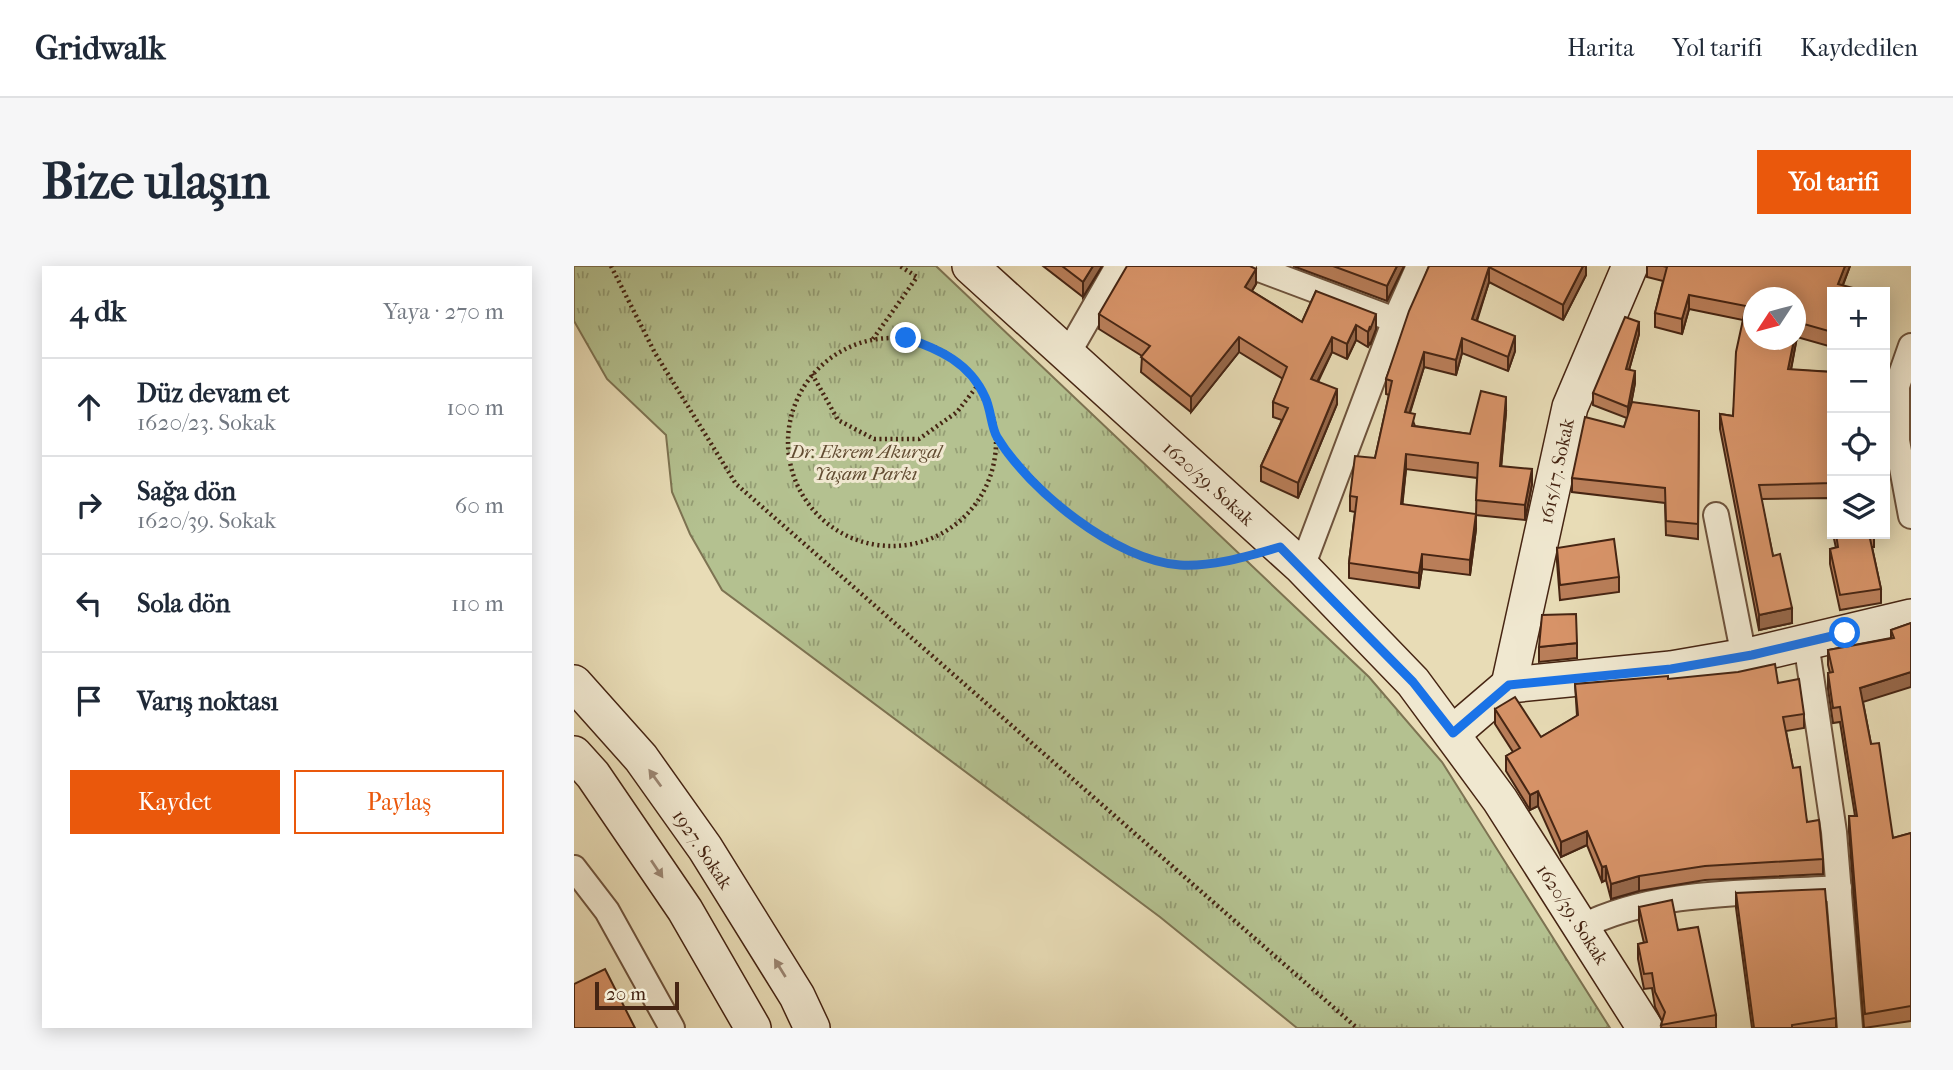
<!DOCTYPE html>
<html lang="tr">
<meta charset="utf-8">
<style>
body{margin:0;font-family:"IM FELL French Canon",serif;background:#f6f6f7;color:#1f2937}
.controls{position:absolute;right:21px;top:21px;display:grid;overflow:hidden;border-radius:0px;box-shadow:0 4px 18px #0003}
.controls button{width:63px;height:63px;display:grid;place-items:center;padding:0;border:0;border-bottom:2px solid #e0e1e3;background:#fff;color:#1f2937;font:35px sans-serif}
.compass{position:absolute;left:1169px;top:21px;width:63px;height:63px;border-radius:50%;background:#fff;box-shadow:0 4px 18px #0003;rotate:234deg}
.scale{position:absolute;left:21px;bottom:18px;width:84px;box-sizing:border-box;padding-left:7px;border:4px solid #462513;border-top:0;font-size:19px;line-height:24px;white-space:nowrap;color:#462513;-webkit-text-stroke:5px #f0e8d0;paint-order:stroke}
.stop{position:absolute;width:21px;height:21px;margin:-16px;border:5px solid #1a73e8;border-radius:50%;background:#fff}
.stop.end{background:#1a73e8;border-color:#fff;box-shadow:0 2px 7px #0008}
.list{margin:0;padding:0;list-style:none}
h2{display:flex;justify-content:space-between;align-items:center;height:91px;margin:0;padding:0 28px;font-size:30px}
h2 small{font-size:23px;font-weight:400;color:#747a83}
.list li{display:grid;grid-template-columns:46px 1fr auto;gap:21px;align-items:center;box-sizing:border-box;height:98px;padding:0 28px;border-top:2px solid #e0e1e3}
.list b{display:block;font-size:26px;white-space:nowrap}
.list p{margin:0;font-size:23px;white-space:nowrap;color:#747a83}
.list em{font-size:23px;font-style:normal;color:#747a83}
.actions{display:flex;gap:14px;padding:21px 28px}
.actions a{flex:1;padding:16px 0;border:2px solid #ea580c;border-radius:0px;text-align:center;font-size:24px;color:#ea580c}
.actions .main{background:#ea580c;color:#fff}
.icon{flex:none;width:38px;height:38px;fill:none;stroke:currentColor;stroke-width:2;stroke-linecap:round;stroke-linejoin:round}
.map{position:relative;flex:none;width:1337px;height:762px;overflow:hidden;border-radius:0px}
header{display:flex;align-items:center;gap:42px;box-sizing:border-box;height:98px;padding:0 35px;background:#fff;border-bottom:2px solid #e0e1e3}
header strong{font-size:33px}
nav{display:flex;gap:38px;margin-inline-start:auto;font-size:24px}
.intro{display:flex;align-items:center;justify-content:space-between;box-sizing:border-box;height:168px;padding:0 42px}
h1{margin:0;font-size:49px}
.button{padding:18px 32px;border-radius:0px;background:#ea580c;color:#fff;font-size:24px;font-weight:700}
main{display:flex;gap:42px;padding:0 42px}
aside{flex:1;background:#fff;border-radius:0px;box-shadow:0 4px 18px #0003}
.map>svg:first-child{display:block}
.park{fill:url(#park-tufts);stroke:#7d7352;stroke-width:2}
.lines{fill:none;stroke-linecap:round;stroke-linejoin:round}
.street-casing{stroke:#6e533c;stroke-width:28}
.secondary-casing{stroke:#462513;stroke-width:38}
.path{stroke:#462513;stroke-width:4.5;stroke-dasharray:2 3.5;stroke-linecap:butt}
.street{stroke:#f0e8d0;stroke-width:24}
.secondary{stroke:#f0e8d0;stroke-width:35}
.wall{fill:#b97e59;stroke:#462513;stroke-width:2}
.shaded-wall{fill:#966749;stroke:#462513;stroke-width:2}
.building{fill:#d79368;stroke:#462513;stroke-width:2}
.oneway{fill:#9b8672}
.route{stroke:#1a73e8;stroke-width:9}
.labels{text-anchor:middle;stroke-width:6;stroke-linejoin:round;paint-order:stroke}
.park-label{font-size:19px;font-style:italic;fill:#624c32;stroke:#f0e8d0}
.street-label{font-size:19px;fill:#462513;stroke:#f0e8d0}
</style>
<header>
<strong>Gridwalk</strong>
<nav><a>Harita</a><a>Yol tarifi</a><a>Kaydedilen</a></nav>
</header>
<div class="intro"><h1>Bize ulaşın</h1><a class="button">Yol tarifi</a></div>
<main>
<aside>
<h2>4 dk<small>Yaya · 270 m</small></h2>
<ul class="list">
<li><svg class="icon" aria-label="ahead" viewBox="0 0 24 24"><path d="M12 20V5M6 11l6-6 6 6"/></svg><div><b>Düz devam et</b><p>1620/23. Sokak</p></div><em>100 m</em></li>
<li><svg class="icon" aria-label="right" viewBox="0 0 24 24"><path d="M7 20v-9h11M14 6l5 5-5 5"/></svg><div><b>Sağa dön</b><p>1620/39. Sokak</p></div><em>60 m</em></li>
<li><svg class="icon" aria-label="left" viewBox="0 0 24 24"><path d="M17 20v-9H6M10 6l-5 5 5 5"/></svg><div><b>Sola dön</b></div><em>110 m</em></li>
<li><svg class="icon" aria-label="arrive" viewBox="0 0 24 24"><path d="M6 21V4h12l-3 4 3 4H6"/></svg><div><b>Varış noktası</b></div></li>
</ul>
<div class="actions"><a class="main">Kaydet</a><a>Paylaş</a></div>
</aside>
<div class="map">
<svg width="1337" height="762" viewBox="0 0 1337 762">
<defs>
<pattern id="park-tufts" width="24" height="20" patternUnits="userSpaceOnUse" patternTransform="scale(1.75)"><rect width="24" height="20" fill="#b4c190"/><path d="M3 7l-1-3M5 7V3M7 7l1-3M15 17l-1-3M17 17v-4M19 17l1-3" fill="none" stroke="#949d74"/></pattern>
</defs>
<rect width="100%" height="100%" fill="#e8dcb6"/>
<filter id="stains"><feTurbulence type="fractalNoise" baseFrequency=".00286" numOctaves="4"/><feColorMatrix values="0 0 0 0 .2 0 0 0 0 .09 0 0 0 0 .02 0 0 0 .5 -.17"/></filter>
<radialGradient id="worn" r=".72"><stop offset=".6" stop-color="#630" stop-opacity="0"/><stop offset="1" stop-color="#630" stop-opacity=".3"/></radialGradient>
<path class="park" d="M0,0H362L795,411L868,496L1036,762H723L586,651L148,324L116,268L98,226L92,169L33,113L0,55Z"/>
<g class="lines">
<g class="street-casing">
<g id="street">
<path d="M677,0L821,54"/>
<path d="M1337,80L1323,120V175L1337,250"/>
<path d="M493,89L544,0"/>
<path d="M1142,249L1170,391"/>
<path d="M728,301L821,54L845,0"/>
<path d="M1232,376L1260,566L1276,762"/>
<path d="M0,602L33,645L98,762"/>
<path d="M1007,661C1085,622 1179,628 1265,622"/>
</g>
</g>
<g class="secondary-casing">
<g id="secondary">
<path d="M396,0L728,301L839,416L926,534L1071,762"/>
<path d="M0,417L67,492L131,582L223,730L238,762"/>
<path d="M935,419L996,141L1056,0"/>
<path d="M879,467L935,419L1097,403L1178,389L1337,351"/>
<path d="M0,488L19,509L111,644L179,762"/>
</g>
</g>
<g class="path">
<path d="M37,0L81,87L162,218L783,762"/>
<circle cx="318" cy="176" r="104"/>
<path d="M299,73L343,11L326,0"/>
<path d="M238,108L264,154L300,173H345L383,146L404,119"/>
<path d="M421,169C482,246 566,324 672,291"/>
</g>
<use href="#street" class="street"/>
<use href="#secondary" class="secondary"/>
</g>
<g class="wall">
<path d="M469,0H528L509,31Z"/>
<path d="M719,0H830L813,35Z"/>
<path d="M855,0H1012V9L989,54L915,16L903,55L941,85L934,105L888,87L882,109L850,101L836,147L841,160L896,168L932,146L927,200L958,218L951,254L902,249L903,212L832,203L828,238L902,263L896,309L848,303L845,322L775,312V297L781,246L776,245V230L801,192L815,129L812,128V113Z"/>
<path d="M1073,0H1276L1269,19L1258,26V81L1223,71L1217,104L1258,106V260L1255,232L1187,233L1199,290L1218,357L1185,364L1146,163V148L1159,150L1169,54L1115,43L1108,68L1081,61V47L1089,15L1073,11Z"/>
<path d="M682,18L678,25L728,56L742,25L802,63L796,79V76L794,81L782,74L773,93L758,86L744,116L763,138L724,232L687,215V200L708,154L699,151V136L709,113L665,86L617,146L567,106L568,90L525,63V48Z"/>
<path d="M1065,68L1055,104L1061,117L1056,144L1125,145L1124,273L1092,269L1091,237L998,226V212L1050,161L1053,152L1019,139V127Z"/>
<path d="M1259,268H1300V281H1298L1307,323V337L1266,344L1256,298V283L1262,282Z"/>
<path d="M983,282L1045,311V326L986,334L983,296Z"/>
<path d="M1337,357L1289,436L1297,478L1319,572L1337,567V755L1290,762L1275,566V550H1281L1266,456L1259,457L1254,423V407H1256L1254,399V384L1317,372V364Z"/>
<path d="M1003,377V392L965,396V381Z"/>
<path d="M1094,413L1204,417L1230,448V462L1212,465L1219,502L1233,556L1249,593V608L1131,614L1065,625L1037,633L1032,614L1028,616L1013,579L987,591L964,540L956,544L932,505V490L939,486L921,458V443L967,471L1003,450L1001,418Z"/>
<path d="M1162,627L1262,752V762H1178L1162,642Z"/>
<path d="M1065,641L1104,664L1142,749V762H1087L1088,755L1081,741L1078,722L1070,723L1064,693V678L1070,677L1065,656Z"/>
</g>
<g class="shaded-wall">
<path d="M519,0H528L509,31V16Z"/>
<path d="M823,0H830L813,35V20Z"/>
<path d="M1009,0H1012V9L989,54V39Z"/>
<path d="M1271,0H1276L1266,26L1264,18Z"/>
<path d="M915,1V16L898,68V53Z"/>
<path d="M682,3V18L671,36V21Z"/>
<path d="M1115,29V43L1108,68V53Z"/>
<path d="M802,48V63L796,79V76L794,81V66Z"/>
<path d="M1065,56V68L1052,115V103Z"/>
<path d="M1223,56V71L1214,118V103L1220,74H1222Z"/>
<path d="M782,59V74L773,93V78Z"/>
<path d="M941,70V85L934,105V91Z"/>
<path d="M665,71V86L617,146V131Z"/>
<path d="M758,71V86L737,128V113Z"/>
<path d="M888,72V87L882,109V94Z"/>
<path d="M850,86V101L831,161V146Z"/>
<path d="M1061,105V117L1054,153V141Z"/>
<path d="M763,123V138L724,232V217Z"/>
<path d="M932,131V146L926,215V200Z"/>
<path d="M832,188V203L827,253V238Z"/>
<path d="M958,203V218L951,254V239Z"/>
<path d="M902,248V263L896,309V294Z"/>
<path d="M848,288V303L845,322V307Z"/>
<path d="M1218,342V357L1185,364V349Z"/>
<path d="M1337,406V421L1286,437V422Z"/>
<path d="M964,525V540L956,544V529Z"/>
<path d="M1013,565V579L987,591V576Z"/>
<path d="M1032,600V614L1028,616V601Z"/>
<path d="M1065,610V625L1037,633V618Z"/>
</g>
<g class="building">
<path d="M488,0H519L509,16Z"/>
<path d="M553,0H676L682,3L671,21L728,56L742,25L802,48L796,64V60L794,66L782,59L773,78L758,71L737,113L763,123L724,217L687,200L714,142L699,136L713,101L665,71L617,131L567,91L576,80L525,48Z"/>
<path d="M759,0H823L813,20Z"/>
<path d="M855,0H1009L989,39L915,1L898,53L941,70L934,91L888,72L882,94L850,86L831,146L841,148L838,160L896,168L907,125L932,131L926,200L958,203L951,239L902,234L904,197L832,188L827,238L902,248L896,294L848,288L845,307L775,297L783,231L776,230L781,190L801,192L818,115L812,113L835,45Z"/>
<path d="M1089,0H1271L1264,18L1290,25L1289,26H1258V66L1223,56L1222,64V32H1180V74H1220L1214,103L1258,106V217L1185,219L1199,290L1206,288L1218,342L1185,349L1146,148L1159,150L1162,86L1172,40L1115,29L1108,53L1081,47L1093,1Z"/>
<path d="M1051,51L1065,56L1052,103L1061,105L1054,141L1019,127Z"/>
<path d="M1058,136L1125,145L1124,258L1092,255L1091,222L998,212L1011,151L1050,161Z"/>
<path d="M1255,223H1258V245Z"/>
<path d="M1262,268H1295L1307,323L1266,329L1256,283L1264,281Z"/>
<path d="M1040,273L1045,311L986,319L983,282Z"/>
<path d="M1002,348L1003,377L965,381L968,349Z"/>
<path d="M1337,357V406L1286,422L1297,478L1305,477L1319,572L1337,567V740L1291,748L1275,550H1283L1266,441L1259,442L1254,407L1259,406L1254,384L1320,372L1317,364Z"/>
<path d="M1201,398L1204,417L1225,413L1230,448L1209,451L1219,502L1226,501L1233,556L1245,554L1249,593L1131,600L1065,610L1037,618L1032,600L1028,601L1013,565L987,576L964,525L956,529L932,490L946,482L921,443L941,431L967,471L1004,449L1001,418L1094,410V413L1164,406Z"/>
<path d="M1251,623L1262,752L1218,759V762H1180L1162,627Z"/>
<path d="M1098,634L1104,664L1124,661L1142,749L1087,759L1091,746L1081,726L1078,707L1070,708L1064,678L1073,676L1065,641Z"/>
<path d="M31,703L61,762H0V718Z"/>
</g>
<defs><path id="oneway-solid" d="M-6-.8H1V-3.2L6.5 0L1 3.2V.8H-6Z" transform="scale(1.75)"/></defs>
<g class="oneway">
<use href="#oneway-solid" transform="translate(81 512) rotate(-126)"/>
<use href="#oneway-solid" transform="translate(83 603) rotate(56)"/>
<use href="#oneway-solid" transform="translate(206 702) rotate(-122)"/>
</g>
<g class="lines">
<path class="route" d="M332,72C365,83 396,97 411,131C417,143 417,161 423,171C455,224 542,295 606,299C640,301 674,290 706,281L839,416L879,467L935,419L1097,403L1178,389L1271,367"/>
</g>
<g class="labels">
<g class="park-label">
<text x="292" y="192">Dr. Ekrem Akurgal<tspan x="292" dy="22">Yaşam Parkı</tspan></text>
</g>
<g class="street-label">
<text transform="translate(982 205) rotate(-78)" y="7">1615/17. Sokak</text>
<text transform="translate(635 217) rotate(42)" y="7">1620/39. Sokak</text>
<text transform="translate(129 583) rotate(56)" y="7">1927. Sokak</text>
<text transform="translate(999 648) rotate(57)" y="7">1620/39. Sokak</text>
</g>
</g>
<rect width="100%" height="100%" filter="url(#stains)"/>
<rect width="100%" height="100%" fill="url(#worn)"/>
</svg>
<div class="controls">
<button>+</button>
<button>−</button>
<button><svg class="icon" aria-label="locate" viewBox="0 0 24 24"><circle cx="12" cy="12" r="6"/><path d="M12 2v4M12 18v4M2 12h4M18 12h4"/></svg></button>
<button><svg class="icon" aria-label="layers" viewBox="0 0 24 24"><path d="M12 4l9 5-9 5-9-5zM3 14l9 5 9-5"/></svg></button>
</div>
<svg class="compass" viewBox="-18 -18 36 36"><path d="M0-13l5 13h-10z" fill="#e53935"/><path d="M0 13l5-13h-10z" fill="#747a83"/></svg>
<div class="scale">20 m</div>
<div class="stop" style="left:1271px;top:367px"></div>
<div class="stop end" style="left:332px;top:72px"></div>
</div>
</main>
